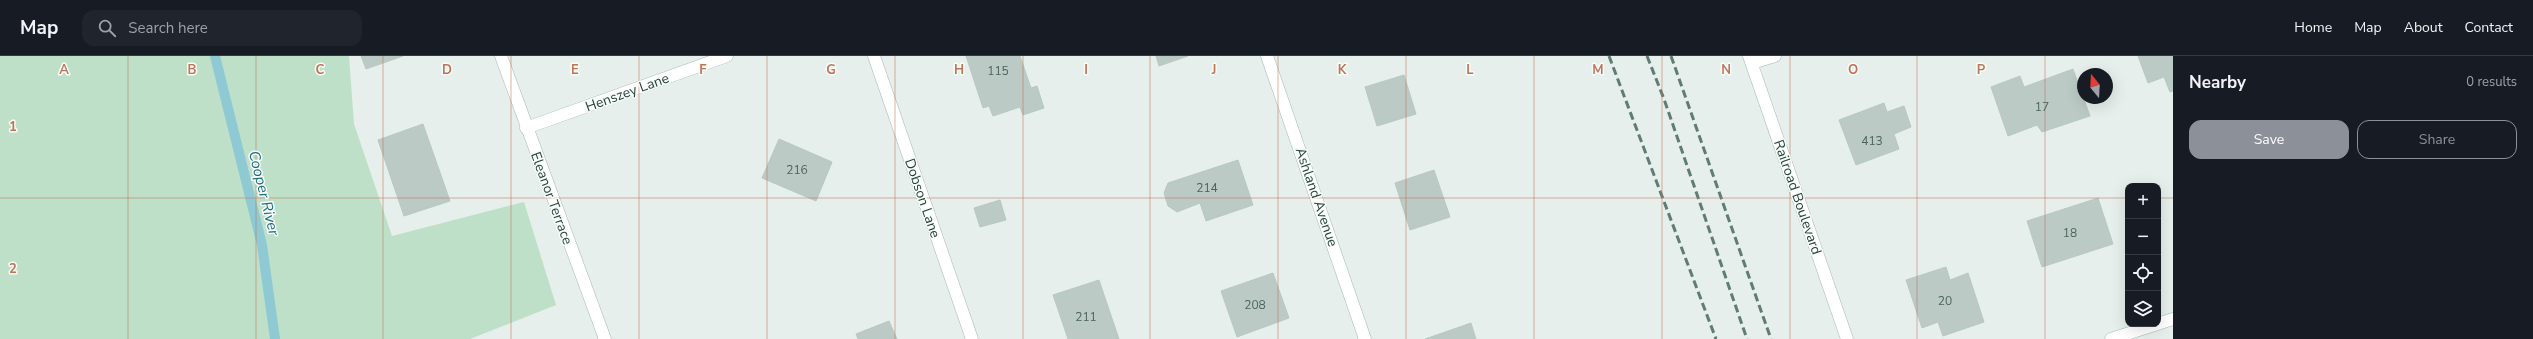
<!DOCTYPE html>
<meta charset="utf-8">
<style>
body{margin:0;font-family:"Nunito Sans",sans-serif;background:#20242c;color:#f1f3f6}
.controls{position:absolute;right:12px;bottom:12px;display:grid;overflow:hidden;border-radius:8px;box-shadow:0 4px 16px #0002}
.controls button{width:36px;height:36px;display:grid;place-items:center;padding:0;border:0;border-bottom:1px solid #363941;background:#171b24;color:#f1f3f6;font:20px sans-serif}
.compass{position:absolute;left:2077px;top:12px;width:36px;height:36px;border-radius:50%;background:#171b24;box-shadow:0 4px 16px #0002;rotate:342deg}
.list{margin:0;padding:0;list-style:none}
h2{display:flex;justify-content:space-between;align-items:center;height:52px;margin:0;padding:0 16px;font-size:17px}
h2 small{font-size:13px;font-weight:400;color:#9ea1a6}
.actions{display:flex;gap:8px;padding:12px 16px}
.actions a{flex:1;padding:9px 0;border:1px solid #8c9099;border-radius:12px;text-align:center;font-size:14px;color:#8c9099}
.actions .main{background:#8c9099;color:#fff}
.icon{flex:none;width:22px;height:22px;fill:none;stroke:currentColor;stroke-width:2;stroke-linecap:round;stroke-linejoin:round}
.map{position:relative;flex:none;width:2173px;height:283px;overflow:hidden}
header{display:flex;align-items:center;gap:24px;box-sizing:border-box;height:56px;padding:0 20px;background:#171b24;border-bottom:1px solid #363941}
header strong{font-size:19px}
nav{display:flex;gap:22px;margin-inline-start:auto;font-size:14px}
.search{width:280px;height:36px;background:#20242c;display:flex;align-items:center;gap:10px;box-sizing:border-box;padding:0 14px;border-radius:12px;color:#9ea1a6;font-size:15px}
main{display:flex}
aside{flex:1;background:#171b24}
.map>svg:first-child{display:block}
.green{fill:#bfe0c8}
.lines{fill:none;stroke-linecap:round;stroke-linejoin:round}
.stream{stroke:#8ec9d4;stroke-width:10}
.building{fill:#bbcac4;stroke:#b8c9c2}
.street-casing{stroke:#a8b8b2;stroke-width:13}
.street{stroke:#fff;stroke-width:12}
.rail{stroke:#5f7d75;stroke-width:3;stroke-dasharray:8 4;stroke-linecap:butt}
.grid{fill:none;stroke:#c07456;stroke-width:1;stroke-opacity:0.55}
.labels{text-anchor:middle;stroke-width:3;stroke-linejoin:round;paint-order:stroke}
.number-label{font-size:12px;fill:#4a645c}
.street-label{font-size:14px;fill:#24423a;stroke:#f7fbf9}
.water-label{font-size:15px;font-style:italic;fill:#1c6f80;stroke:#f7fbf9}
.grid-label{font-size:13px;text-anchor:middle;font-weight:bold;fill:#c07456;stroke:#f7fbf9;stroke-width:3;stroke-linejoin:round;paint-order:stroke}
</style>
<header>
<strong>Map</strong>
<div class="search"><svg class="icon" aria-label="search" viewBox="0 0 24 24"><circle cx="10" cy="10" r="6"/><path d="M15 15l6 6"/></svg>Search here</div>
<nav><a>Home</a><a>Map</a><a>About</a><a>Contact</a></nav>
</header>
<main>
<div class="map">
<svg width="2173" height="283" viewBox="0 0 2173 283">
<rect width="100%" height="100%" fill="#e6efeb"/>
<path class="green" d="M0,0H349L354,68L392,180L524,146L556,249L470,283H0Z"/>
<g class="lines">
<path class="stream" d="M215,0L262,189L275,283"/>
</g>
<g class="building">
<path d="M361,0H403L366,13Z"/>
<path d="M966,0H1020L1031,32L1037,30L1044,52L1023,59L1020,51L993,60L989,50L983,52Z"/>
<path d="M1156,0H1188L1159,10Z"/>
<path d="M2138,0H2173V35L2170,36L2164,21L2148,27Z"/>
<path d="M2073,13L2090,60L2042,76L2037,69L2008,80L1991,31L2020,20L2024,31Z"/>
<path d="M1404,19L1416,58L1377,70L1365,31Z"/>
<path d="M1884,47L1887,56L1904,50L1911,71L1894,78L1899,93L1856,109L1839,64Z"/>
<path d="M423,68L450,145L404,160L378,84Z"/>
<path d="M779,83L832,106L816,145L762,122Z"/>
<path d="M1238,104L1253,149L1206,165L1200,147L1177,156L1168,150L1164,137L1168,127Z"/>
<path d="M1434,114L1450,161L1410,174L1395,127Z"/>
<path d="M2098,142L2113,188L2042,211L2027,165Z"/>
<path d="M1000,144L1006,164L980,171L974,152Z"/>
<path d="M1946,211L1950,224L1968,217L1984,266L1943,280L1938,266L1922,272L1906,224Z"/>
<path d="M1273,217L1289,262L1237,281L1221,235Z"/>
<path d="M1099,224L1119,283H1068L1053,239Z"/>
<path d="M889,265L897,283H858L856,278Z"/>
<path d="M1471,267L1476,283H1425Z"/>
</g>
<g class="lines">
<g class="street-casing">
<g id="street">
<path d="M501,0L605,283"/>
<path d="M874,0L972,283"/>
<path d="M1267,0L1365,283"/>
<path d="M1749,0L1847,283"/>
<path d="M1752,7L1775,0"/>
<path d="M526,72L727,0"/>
<path d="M2111,283L2173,263"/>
</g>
</g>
<use href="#street" class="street"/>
<g class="rail">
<path d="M1609,0L1716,283"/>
<path d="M1647,0L1664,43L1747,283"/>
<path d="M1671,0L1771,283"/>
</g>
</g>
<path class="grid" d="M128,0V283M256,0V283M383,0V283M511,0V283M639,0V283M767,0V283M895,0V283M1023,0V283M1150,0V283M1278,0V283M1406,0V283M1534,0V283M1662,0V283M1790,0V283M1917,0V283M2045,0V283M0,142H2128M2158,142H2173"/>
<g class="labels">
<g class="number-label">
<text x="998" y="19">115</text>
<text x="2042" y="55">17</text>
<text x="1872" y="89">413</text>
<text x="797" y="118">216</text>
<text x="1207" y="136">214</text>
<text x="2070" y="181">18</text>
<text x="1945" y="249">20</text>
<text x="1255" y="253">208</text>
<text x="1086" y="265">211</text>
</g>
<g class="street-label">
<text transform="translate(627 36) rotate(-20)" y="5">Henszey Lane</text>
<text transform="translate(1317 141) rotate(71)" y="5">Ashland Avenue</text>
<text transform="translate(1798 141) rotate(71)" y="5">Railroad Boulevard</text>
<text transform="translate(552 142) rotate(70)" y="5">Eleanor Terrace</text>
<text transform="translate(923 142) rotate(71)" y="5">Dobson Lane</text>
</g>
<g class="water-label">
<text transform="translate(264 137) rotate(76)" y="5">Cooper River</text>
</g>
</g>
<g class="grid-label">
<text x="64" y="18">A</text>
<text x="192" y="18">B</text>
<text x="320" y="18">C</text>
<text x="447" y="18">D</text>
<text x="575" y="18">E</text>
<text x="703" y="18">F</text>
<text x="831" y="18">G</text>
<text x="959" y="18">H</text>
<text x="1086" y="18">I</text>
<text x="1214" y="18">J</text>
<text x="1342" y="18">K</text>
<text x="1470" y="18">L</text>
<text x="1598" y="18">M</text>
<text x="1726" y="18">N</text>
<text x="1853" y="18">O</text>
<text x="1981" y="18">P</text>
<text x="13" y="75">1</text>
<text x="13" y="217">2</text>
</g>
</svg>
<div class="controls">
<button>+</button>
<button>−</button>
<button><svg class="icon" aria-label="locate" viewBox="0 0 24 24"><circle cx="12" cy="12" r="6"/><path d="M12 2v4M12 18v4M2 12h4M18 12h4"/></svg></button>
<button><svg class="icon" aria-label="layers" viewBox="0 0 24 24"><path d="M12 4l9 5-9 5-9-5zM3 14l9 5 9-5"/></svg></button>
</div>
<svg class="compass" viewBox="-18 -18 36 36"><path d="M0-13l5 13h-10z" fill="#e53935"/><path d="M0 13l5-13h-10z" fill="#9ea1a6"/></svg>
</div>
<aside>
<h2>Nearby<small>0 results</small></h2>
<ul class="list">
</ul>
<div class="actions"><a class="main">Save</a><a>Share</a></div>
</aside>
</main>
